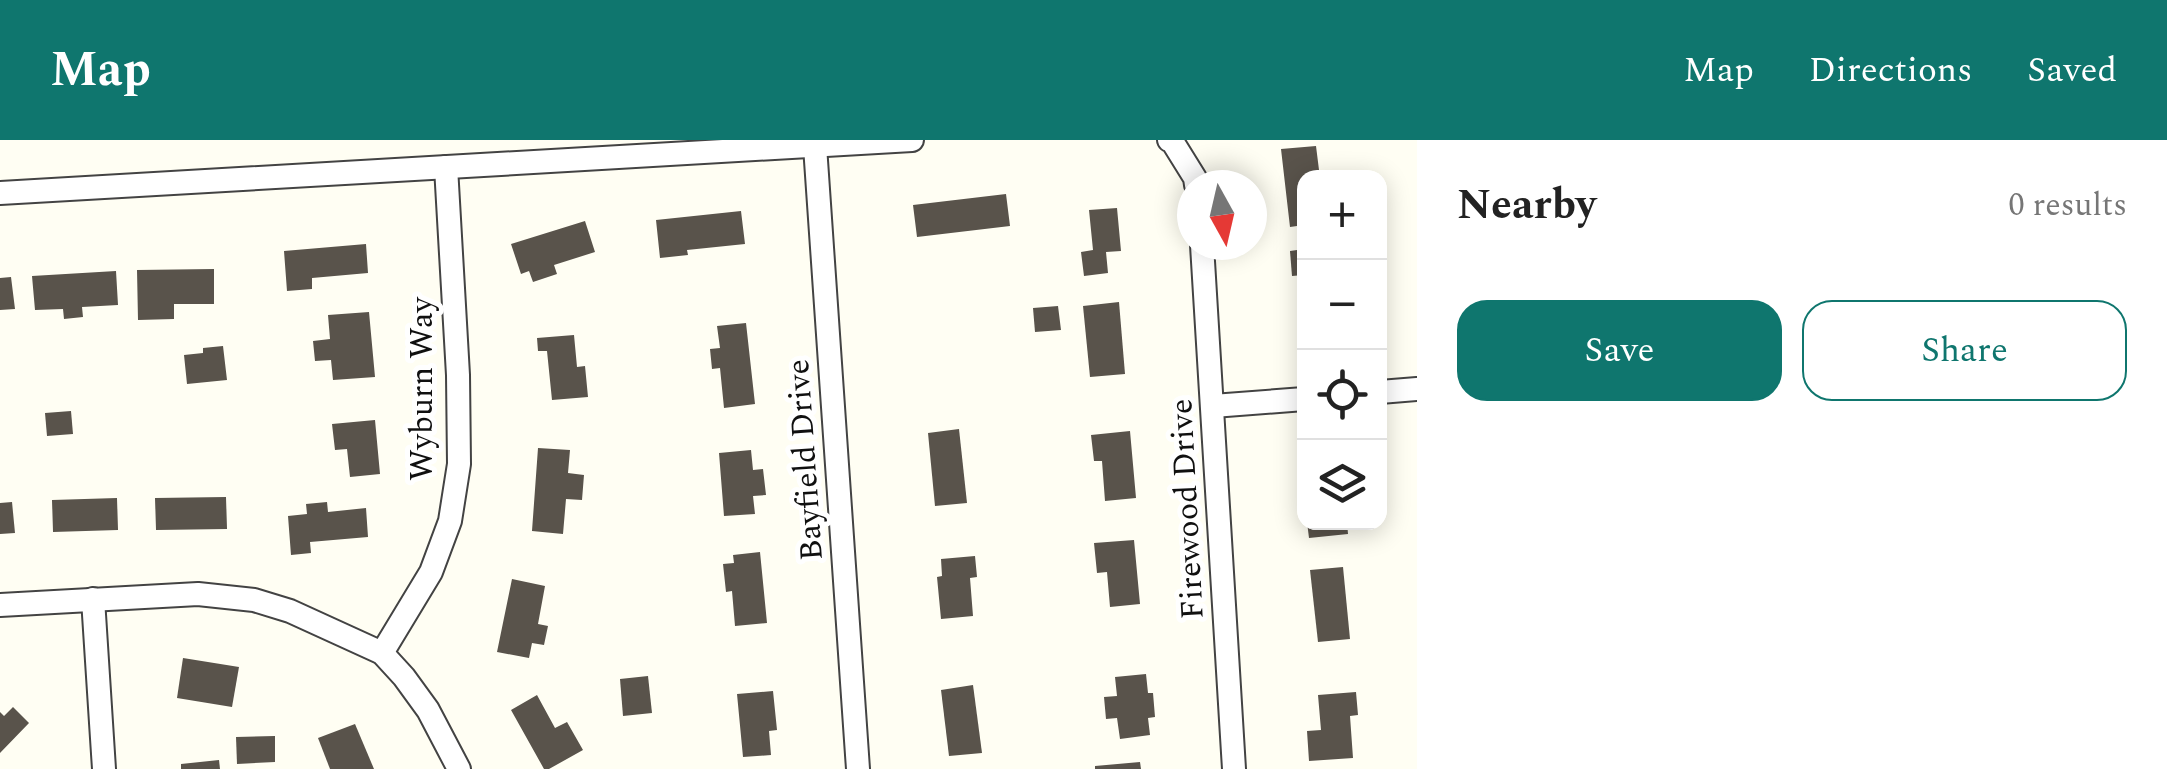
<!DOCTYPE html>
<meta charset="utf-8">
<style>
body{margin:0;font-family:Spectral,serif;background:#f2f2f2;color:#222}
.controls{position:absolute;right:30px;top:30px;display:grid;overflow:hidden;border-radius:20px;box-shadow:0 5px 25px #0003}
.controls button{width:90px;height:90px;display:grid;place-items:center;padding:0;border:0;border-bottom:2px solid #e0e0e0;background:#fff;color:#222;font:50px sans-serif}
.compass{position:absolute;left:1177px;top:30px;width:90px;height:90px;border-radius:50%;background:#fff;box-shadow:0 5px 25px #0003;rotate:172deg}
.list{margin:0;padding:0;list-style:none}
h2{display:flex;justify-content:space-between;align-items:center;height:130px;margin:0;padding:0 40px;font-size:42px}
h2 small{font-size:32px;font-weight:400;color:#767676}
.actions{display:flex;gap:20px;padding:30px 40px}
.actions a{flex:1;padding:22px 0;border:2px solid #0f766e;border-radius:30px;text-align:center;font-size:35px;color:#0f766e}
.actions .main{background:#0f766e;color:#fff}
.icon{flex:none;width:55px;height:55px;fill:none;stroke:currentColor;stroke-width:2;stroke-linecap:round;stroke-linejoin:round}
.map{position:relative;flex:none;width:1417px;height:629px;overflow:hidden}
header{display:flex;align-items:center;gap:60px;box-sizing:border-box;height:140px;padding:0 50px;background:#0f766e;color:#fff}
header strong{font-size:48px}
nav{display:flex;gap:55px;margin-inline-start:auto;font-size:35px}
main{display:flex}
aside{flex:1;background:#fff}
.map>svg:first-child{display:block}
.building{fill:#59534b}
.lines{fill:none;stroke-linecap:round;stroke-linejoin:round}
.street-casing{stroke:#434343;stroke-width:26}
.street{stroke:#fff;stroke-width:22}
.labels{text-anchor:middle;stroke-width:10;stroke-linejoin:round;paint-order:stroke}
.street-label{font-size:32px;fill:#101010;stroke:#fff}
</style>
<header>
<strong>Map</strong>
<nav><a>Map</a><a>Directions</a><a>Saved</a></nav>
</header>
<main>
<div class="map">
<svg width="1417" height="629" viewBox="0 0 1417 629">
<rect width="100%" height="100%" fill="#fffef3"/>
<g class="building">
<path d="M1316,6L1320,38H1304V85L1290,87L1281,9Z"/>
<path d="M1006,54L1010,86L917,97L913,65Z"/>
<path d="M1117,68L1121,111L1106,112L1108,133L1084,136L1081,112L1093,110L1089,70Z"/>
<path d="M741,71L745,104L687,110L688,115L660,118L656,80Z"/>
<path d="M585,81L595,112L554,125L557,134L533,142L529,131L521,134L511,104Z"/>
<path d="M366,104L368,133L312,138V149L287,151L284,111Z"/>
<path d="M1304,109V135L1292,136L1290,111Z"/>
<path d="M214,129V164H174V179L138,180L137,130Z"/>
<path d="M116,131L118,165L82,167L83,177L64,179L63,169L35,170L32,136Z"/>
<path d="M11,137L15,169L0,170V138Z"/>
<path d="M1119,162L1125,234L1090,237L1083,166Z"/>
<path d="M1058,166L1061,190L1035,192L1033,168Z"/>
<path d="M369,172L375,237L333,240L331,220L315,221L313,201L330,199L328,175Z"/>
<path d="M746,183L755,264L724,268L720,228L712,229L710,209L720,208L717,186Z"/>
<path d="M574,195L577,227L585,226L588,257L552,260L547,211H538L537,198Z"/>
<path d="M223,206L227,240L187,244L184,215L203,213V208Z"/>
<path d="M71,271L73,294L47,296L45,273Z"/>
<path d="M375,280L380,334L350,337L347,309L335,310L332,284Z"/>
<path d="M959,289L967,363L935,366L928,293Z"/>
<path d="M1130,291L1136,358L1105,361L1102,321H1094L1091,295Z"/>
<path d="M538,308L570,310L568,333L584,335L582,360L566,359L563,394L532,391Z"/>
<path d="M751,310L753,330L763,329L766,355L753,356L755,374L724,376L719,313Z"/>
<path d="M226,357L227,389L156,390L155,358Z"/>
<path d="M117,358L118,390L53,392L52,360Z"/>
<path d="M12,362L15,393L0,394V363Z"/>
<path d="M327,362L328,372L366,368L368,397L310,402L311,413L291,415L288,376L307,374L306,364Z"/>
<path d="M1307,382H1347L1348,394L1309,398Z"/>
<path d="M1134,400L1140,464L1110,467L1107,432L1097,433L1094,403Z"/>
<path d="M760,412L767,483L735,486L732,451L726,452L723,424L734,423L733,415Z"/>
<path d="M975,416L977,437L970,438L973,476L941,479L937,437L942,436L941,419Z"/>
<path d="M1343,427L1350,499L1318,502L1310,430Z"/>
<path d="M512,439L545,446L538,484L548,486L544,505L532,503L529,518L497,512Z"/>
<path d="M183,518L239,527L232,567L177,558Z"/>
<path d="M1146,534L1148,553H1153L1155,577L1148,578L1150,595L1120,599L1117,578L1106,579L1104,557L1117,556L1115,537Z"/>
<path d="M648,536L652,573L623,576L620,539Z"/>
<path d="M973,545L982,613L949,616L941,550Z"/>
<path d="M773,551L777,590L769,591L771,615L743,617L737,554Z"/>
<path d="M1356,552L1358,575L1350,576L1353,618L1309,621L1307,591L1321,590L1318,555Z"/>
<path d="M537,555L555,588L567,582L583,610L549,629H544L511,570Z"/>
<path d="M13,567L29,583L0,613V572L4,576Z"/>
<path d="M355,584L374,629H330L318,598Z"/>
<path d="M275,596V622L237,624L236,597Z"/>
<path d="M219,620L220,629H181V624Z"/>
<path d="M1140,622L1141,629H1095V626Z"/>
</g>
<g class="lines">
<g class="street-casing">
<g id="street">
<path d="M1169,0L1172,1L1195,38L1196,45"/>
<path d="M815,6L858,629"/>
<path d="M0,53L912,0"/>
<path d="M1202,105L1234,629"/>
<path d="M1380,252L1417,249"/>
<path d="M1213,266L1304,259"/>
<path d="M93,459L104,629"/>
<path d="M0,465L198,454L254,460L290,471L382,513L404,537L428,570L459,629"/>
<path d="M382,513L431,432L450,381L459,324L458,235L446,27"/>
</g>
</g>
<use href="#street" class="street"/>
</g>
<g class="labels">
<g class="street-label">
<text transform="translate(421 249) rotate(-90)" y="11">Wyburn Way</text>
<text transform="translate(804 320) rotate(-94)" y="11">Bayfield Drive</text>
<text transform="translate(1186 369) rotate(-93)" y="11">Firewood Drive</text>
</g>
</g>
</svg>
<div class="controls">
<button>+</button>
<button>−</button>
<button><svg class="icon" aria-label="locate" viewBox="0 0 24 24"><circle cx="12" cy="12" r="6"/><path d="M12 2v4M12 18v4M2 12h4M18 12h4"/></svg></button>
<button><svg class="icon" aria-label="layers" viewBox="0 0 24 24"><path d="M12 4l9 5-9 5-9-5zM3 14l9 5 9-5"/></svg></button>
</div>
<svg class="compass" viewBox="-18 -18 36 36"><path d="M0-13l5 13h-10z" fill="#e53935"/><path d="M0 13l5-13h-10z" fill="#767676"/></svg>
</div>
<aside>
<h2>Nearby<small>0 results</small></h2>
<ul class="list">
</ul>
<div class="actions"><a class="main">Save</a><a>Share</a></div>
</aside>
</main>
